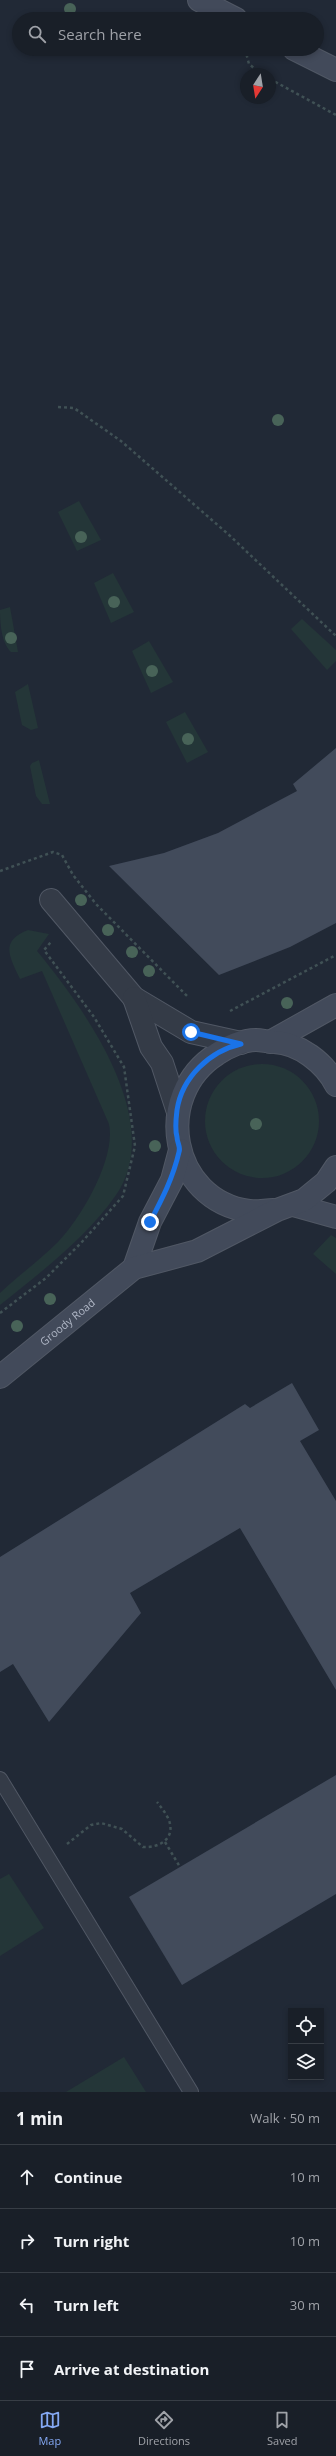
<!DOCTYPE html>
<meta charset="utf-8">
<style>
body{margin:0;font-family:"Open Sans",sans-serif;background:#262c34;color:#f1f3f6}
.controls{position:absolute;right:12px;bottom:12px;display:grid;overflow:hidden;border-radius:0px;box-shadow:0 2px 6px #0003}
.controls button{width:36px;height:36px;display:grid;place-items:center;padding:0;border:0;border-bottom:1px solid #373d45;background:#191f28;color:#f1f3f6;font:20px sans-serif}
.compass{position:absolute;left:240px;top:68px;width:36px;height:36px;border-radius:50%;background:#191f28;box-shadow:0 2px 6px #0003;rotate:192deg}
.stop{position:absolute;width:12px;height:12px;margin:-9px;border:3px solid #1a73e8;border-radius:50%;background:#fff}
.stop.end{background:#1a73e8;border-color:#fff;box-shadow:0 1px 4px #0008}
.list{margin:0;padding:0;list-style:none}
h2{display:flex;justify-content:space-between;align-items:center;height:52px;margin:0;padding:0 16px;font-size:17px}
h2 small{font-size:13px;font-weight:400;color:#9fa2a8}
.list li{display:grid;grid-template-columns:26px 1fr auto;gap:12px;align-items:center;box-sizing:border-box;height:64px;padding:0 16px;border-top:1px solid #373d45}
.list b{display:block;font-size:15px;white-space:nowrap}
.list em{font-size:13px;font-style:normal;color:#9fa2a8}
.icon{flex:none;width:22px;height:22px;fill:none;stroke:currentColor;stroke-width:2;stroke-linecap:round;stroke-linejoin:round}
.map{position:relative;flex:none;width:336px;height:2092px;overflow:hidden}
.search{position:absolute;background:#191f28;box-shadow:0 2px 6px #0003;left:12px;right:12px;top:12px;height:44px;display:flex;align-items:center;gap:10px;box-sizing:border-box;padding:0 14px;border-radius:22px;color:#9fa2a8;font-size:15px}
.sheet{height:308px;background:#191f28}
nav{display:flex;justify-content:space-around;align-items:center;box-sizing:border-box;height:56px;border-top:1px solid #373d45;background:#191f28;font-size:11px;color:#9fa2a8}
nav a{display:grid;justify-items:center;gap:2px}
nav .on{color:#84a8f3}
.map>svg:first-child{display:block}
.green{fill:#243638}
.building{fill:#424b5b}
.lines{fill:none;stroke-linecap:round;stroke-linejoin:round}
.lane-casing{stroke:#515865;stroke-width:16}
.street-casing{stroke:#515865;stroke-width:24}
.secondary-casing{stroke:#515865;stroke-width:24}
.path{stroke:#405155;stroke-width:2.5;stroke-dasharray:3 3;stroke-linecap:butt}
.lane{stroke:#343b47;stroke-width:14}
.street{stroke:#343b47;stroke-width:22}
.secondary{stroke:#424a5a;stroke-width:22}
.tree{fill:#486358}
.route{stroke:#1a73e8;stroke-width:5}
.labels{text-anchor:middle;stroke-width:3;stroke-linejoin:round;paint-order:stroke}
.street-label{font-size:11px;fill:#aeb5c4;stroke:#1a202b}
</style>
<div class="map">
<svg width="336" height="2092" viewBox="0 0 336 2092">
<rect width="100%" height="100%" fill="#212936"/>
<g class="green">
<path d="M79,501L101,540L77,551L58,512Z"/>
<path d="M113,573L134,612L111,623L94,583Z"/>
<path d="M10,607L18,652H11C1,643 0,622 0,610Z"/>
<path d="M302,619L336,650V661L327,670L291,629Z"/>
<path d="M149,641L173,682L151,693L132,651Z"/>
<path d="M28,684L38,728L31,730L22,725L15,692Z"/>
<path d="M185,712L208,752L187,763L166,722Z"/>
<path d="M39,760L50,804H42L36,796L30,766L32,763Z"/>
<path d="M28,930L49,934L37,951C83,1007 167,1121 116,1195C86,1238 41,1272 0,1305V1293C19,1275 40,1260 58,1242C82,1217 116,1158 109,1124L42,971L20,979C9,956 0,941 28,930Z"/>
<circle cx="262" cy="1121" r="57"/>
<path d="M331,1235L336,1238V1274L313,1254Z"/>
<path d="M9,1874L44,1928L0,1956V1879Z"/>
<path d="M124,2057L146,2092H66Z"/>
</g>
<g class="building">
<path d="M336,748V923L290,947L219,975L109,866L164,853L218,833L297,791L293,784Z"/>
<path d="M292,1383L319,1430L300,1441L336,1501V1690L240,1528L130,1593L141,1613L49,1722L13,1664L0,1672V1557L245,1404L250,1408Z"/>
<path d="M336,1775V1894L182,1985L129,1897Z"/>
</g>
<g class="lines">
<g class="lane-casing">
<path id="lane" d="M0,1779L191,2092"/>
</g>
<g class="street-casing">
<g id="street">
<path d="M51,900L134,998L191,1032L241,1043"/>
<path d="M134,998L151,1047L162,1063L177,1109"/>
</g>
</g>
<g class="secondary-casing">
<g id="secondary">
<path d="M199,0L236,19"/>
<path d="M294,49L336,70"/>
<path d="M270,1042L336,1005"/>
<path d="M293,1205L336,1217"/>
<path d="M273,1210C266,1210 257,1212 249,1211C170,1200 152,1095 217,1054C227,1047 243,1040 256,1040C262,1040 268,1042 274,1042C299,1043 325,1063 336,1085"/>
<path d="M134,1268L150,1222L172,1180L180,1150"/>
<path id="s1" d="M0,1377L134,1268L197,1251L277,1210L304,1200L326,1182L336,1167"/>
</g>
</g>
<g class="path">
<path d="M245,49L249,64L261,74"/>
<path d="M270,79L336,115"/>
<path d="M58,407L74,408L121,441L228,534L336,636"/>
<path d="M0,871L53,852L62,855L73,875L96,904L187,996"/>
<path d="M230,1011L336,955"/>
<path d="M0,1313L46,1278L81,1243L123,1196L135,1146L124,1067L94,1017L44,950L51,942"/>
<path d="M165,1842L180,1867"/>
<path d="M67,1844L91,1825L101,1823L122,1829L143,1847C160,1848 177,1838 168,1818C165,1812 161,1807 157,1802"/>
</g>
<use href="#lane" class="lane"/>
<use href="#street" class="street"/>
<use href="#secondary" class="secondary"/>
</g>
<g class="tree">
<circle cx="70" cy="9" r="6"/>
<circle cx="278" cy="420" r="6"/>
<circle cx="81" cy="537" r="6"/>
<circle cx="114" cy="602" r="6"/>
<circle cx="11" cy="638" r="6"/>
<circle cx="152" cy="671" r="6"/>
<circle cx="188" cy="739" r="6"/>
<circle cx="81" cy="900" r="6"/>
<circle cx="108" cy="930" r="6"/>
<circle cx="132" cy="952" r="6"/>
<circle cx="149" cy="971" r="6"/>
<circle cx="287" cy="1003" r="6"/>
<circle cx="256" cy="1124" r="6"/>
<circle cx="155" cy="1146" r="6"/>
<circle cx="50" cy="1299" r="6"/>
<circle cx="17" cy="1326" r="6"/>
</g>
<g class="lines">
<path class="route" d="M150,1222C162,1199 173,1178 179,1152C181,1147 177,1143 177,1137C175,1130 176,1118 177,1110C182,1077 210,1051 241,1044L191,1032"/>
</g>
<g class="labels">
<g class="street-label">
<text dy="4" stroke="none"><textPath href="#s1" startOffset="87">Groody Road</textPath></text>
</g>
</g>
</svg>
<div class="controls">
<button><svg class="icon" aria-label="locate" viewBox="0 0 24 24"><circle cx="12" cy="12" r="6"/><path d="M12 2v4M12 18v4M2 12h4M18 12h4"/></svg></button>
<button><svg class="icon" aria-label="layers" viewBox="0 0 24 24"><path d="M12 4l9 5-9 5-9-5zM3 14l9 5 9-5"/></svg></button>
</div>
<svg class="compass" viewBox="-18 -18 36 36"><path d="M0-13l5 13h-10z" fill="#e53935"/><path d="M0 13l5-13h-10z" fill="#9fa2a8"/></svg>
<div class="stop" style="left:191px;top:1032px"></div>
<div class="stop end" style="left:150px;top:1222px"></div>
<div class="search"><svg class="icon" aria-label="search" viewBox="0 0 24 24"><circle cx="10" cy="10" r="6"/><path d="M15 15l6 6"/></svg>Search here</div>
</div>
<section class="sheet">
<h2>1 min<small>Walk · 50 m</small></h2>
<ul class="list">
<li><svg class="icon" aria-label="ahead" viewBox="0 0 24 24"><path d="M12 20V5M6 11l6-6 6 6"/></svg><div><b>Continue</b></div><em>10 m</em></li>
<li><svg class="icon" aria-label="right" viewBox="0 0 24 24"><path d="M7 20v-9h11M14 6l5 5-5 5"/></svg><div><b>Turn right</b></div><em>10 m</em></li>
<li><svg class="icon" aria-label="left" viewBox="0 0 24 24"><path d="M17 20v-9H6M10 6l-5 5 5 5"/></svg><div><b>Turn left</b></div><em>30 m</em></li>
<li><svg class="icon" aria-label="arrive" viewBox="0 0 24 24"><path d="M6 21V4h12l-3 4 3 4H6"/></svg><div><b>Arrive at destination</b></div></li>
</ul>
</section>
<nav>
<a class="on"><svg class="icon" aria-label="map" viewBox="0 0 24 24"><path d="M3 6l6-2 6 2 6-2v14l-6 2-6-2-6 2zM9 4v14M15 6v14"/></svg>Map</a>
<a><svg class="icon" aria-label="directions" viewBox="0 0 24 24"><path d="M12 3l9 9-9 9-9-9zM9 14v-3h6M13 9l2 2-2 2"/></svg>Directions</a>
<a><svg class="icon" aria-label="saved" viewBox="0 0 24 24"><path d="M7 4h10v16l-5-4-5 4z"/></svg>Saved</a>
</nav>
